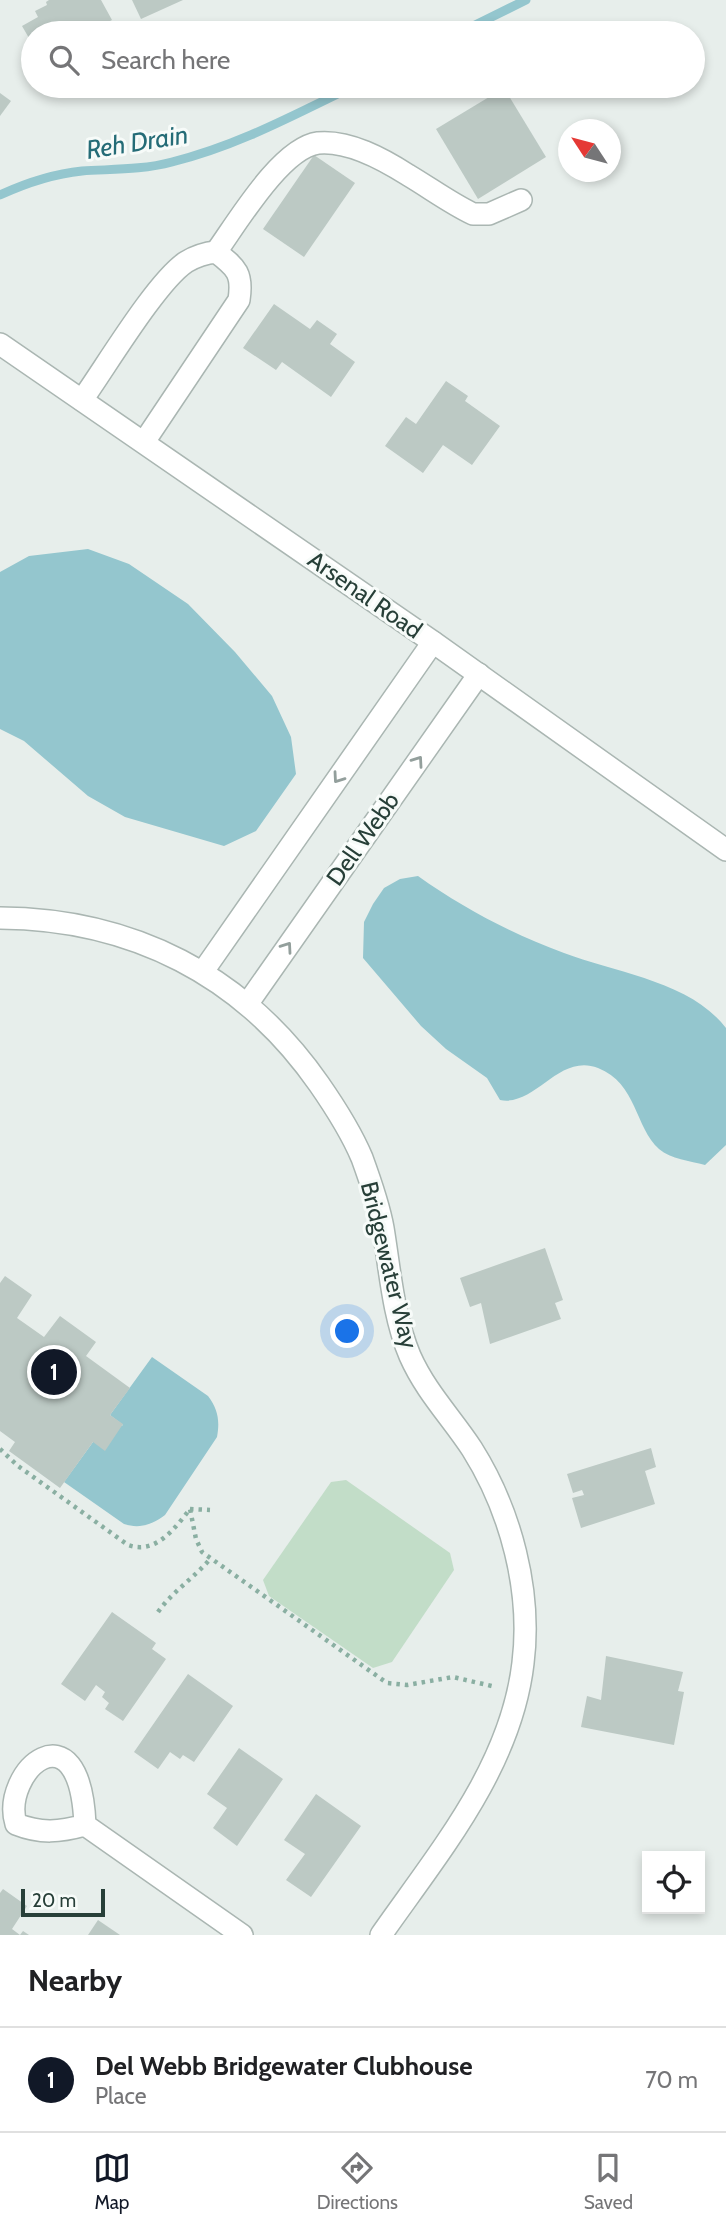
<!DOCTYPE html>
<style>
body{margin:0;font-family:Cabin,sans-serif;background:#f2f2f2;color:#202124}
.controls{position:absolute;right:21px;bottom:21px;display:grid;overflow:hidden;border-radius:0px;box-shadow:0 4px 10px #0003}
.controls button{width:63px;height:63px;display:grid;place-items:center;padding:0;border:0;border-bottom:2px solid #e0e0e0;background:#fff;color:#202124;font:35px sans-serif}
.compass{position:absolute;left:558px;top:119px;width:63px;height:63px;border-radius:50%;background:#fff;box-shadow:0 4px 10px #0003;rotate:306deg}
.scale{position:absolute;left:21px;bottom:18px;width:84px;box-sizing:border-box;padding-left:7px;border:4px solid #273f38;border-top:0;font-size:19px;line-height:24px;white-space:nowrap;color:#273f38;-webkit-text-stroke:5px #f7fbf9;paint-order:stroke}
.you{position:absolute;left:348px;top:1332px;width:24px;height:24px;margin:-18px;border:5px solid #fff;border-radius:50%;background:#1a73e8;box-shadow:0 0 0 10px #1a73e833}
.badge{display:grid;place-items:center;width:46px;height:46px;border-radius:50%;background:#111827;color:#fff;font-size:23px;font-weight:700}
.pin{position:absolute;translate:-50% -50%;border:4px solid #fff;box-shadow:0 2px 7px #0006}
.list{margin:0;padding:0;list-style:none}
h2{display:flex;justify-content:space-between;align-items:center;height:91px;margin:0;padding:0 28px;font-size:30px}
h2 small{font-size:23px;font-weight:400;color:#757577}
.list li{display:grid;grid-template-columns:46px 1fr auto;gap:21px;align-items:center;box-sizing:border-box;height:105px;padding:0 28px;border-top:2px solid #e0e0e0}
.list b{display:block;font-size:26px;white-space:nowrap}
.list p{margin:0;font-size:23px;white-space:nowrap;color:#757577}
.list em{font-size:23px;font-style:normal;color:#757577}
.icon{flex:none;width:38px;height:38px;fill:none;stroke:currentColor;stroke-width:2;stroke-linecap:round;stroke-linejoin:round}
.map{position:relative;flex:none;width:726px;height:1935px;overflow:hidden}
.search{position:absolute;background:#fff;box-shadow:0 4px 10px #0003;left:21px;right:21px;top:21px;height:77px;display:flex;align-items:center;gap:18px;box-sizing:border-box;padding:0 24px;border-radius:38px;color:#757577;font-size:26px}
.sheet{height:196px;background:#fff}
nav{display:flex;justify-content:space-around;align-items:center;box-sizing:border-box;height:98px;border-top:2px solid #e0e0e0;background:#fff;font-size:19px;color:#757577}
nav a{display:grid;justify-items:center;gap:4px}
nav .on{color:#111827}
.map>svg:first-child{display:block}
.green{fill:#c2ddc8}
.water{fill:#94c6ce}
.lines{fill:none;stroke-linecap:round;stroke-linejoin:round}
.stream{stroke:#94c6ce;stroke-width:9}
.building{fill:#bcc9c4}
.minor-casing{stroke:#aab6b2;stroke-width:24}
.path{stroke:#8aafa2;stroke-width:4.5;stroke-dasharray:3.5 5;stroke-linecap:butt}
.minor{stroke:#fff;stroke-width:21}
.oneway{stroke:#939f9c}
.labels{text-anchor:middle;stroke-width:6;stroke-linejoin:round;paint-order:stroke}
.street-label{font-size:24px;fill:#273f38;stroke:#f7fbf9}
.water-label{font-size:26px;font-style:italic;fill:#256c77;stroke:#f7fbf9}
</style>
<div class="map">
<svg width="726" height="1935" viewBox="0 0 726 1935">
<rect width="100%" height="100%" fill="#e7eeeb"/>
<path class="green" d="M346,1480L450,1553L454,1570L392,1662L373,1668L269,1596L263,1580L331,1482Z"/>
<g class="water">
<path d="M88,549L129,564L188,604L235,652L272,696L291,737L296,774L256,831L224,846L125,817L88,796L24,741L0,729V572L29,556Z"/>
<path d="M418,876C463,908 512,934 564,953C616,973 690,981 726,1028V1145L705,1165C690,1161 671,1159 659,1149C635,1128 637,1083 598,1068C558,1053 536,1107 500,1100L487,1078L446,1049L421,1026L363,958L364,922L373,904L384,888L400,879Z"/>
<path d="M152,1357L208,1396C218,1409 220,1421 217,1437L165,1515C152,1525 139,1529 124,1524L64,1482L93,1442L123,1425L110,1415Z"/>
</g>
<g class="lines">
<g class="stream">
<path d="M459,33L526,0"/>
<path d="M0,195C26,183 53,174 82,171C112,169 142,170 172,162C237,146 294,115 354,86"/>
</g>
</g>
<g class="building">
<path d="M49,0H101L112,20L98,27L102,33H33V45L22,26L38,17L35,11L47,5L46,2Z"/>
<path d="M132,0H183L141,19Z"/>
<path d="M504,88L546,157L478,199L436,129Z"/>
<path d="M0,93L11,101L0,116Z"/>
<path d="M314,155L355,183L304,257L263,229Z"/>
<path d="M274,304L310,329L317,320L337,334L330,344L355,362L331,397L282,362L276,370L243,348Z"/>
<path d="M446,381L468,396L465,401L500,426L472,465L443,445L423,473L385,446L406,417L416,424Z"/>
<path d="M545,1248L563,1300L555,1303L561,1319L490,1344L481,1303L470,1307L460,1278Z"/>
<path d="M5,1276L32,1295L17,1318L44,1337L60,1316L96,1342L86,1356L130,1388L110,1415L123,1424L105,1451L93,1442L60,1488L9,1451L15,1442L0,1431V1283Z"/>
<path d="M651,1448L656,1467L645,1471L655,1504L581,1528L572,1498L584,1495L582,1490L573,1493L567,1474Z"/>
<path d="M112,1612L156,1643L152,1649L166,1659L123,1721L105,1709L109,1703L102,1697L105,1692L96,1685L85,1701L61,1684Z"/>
<path d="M606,1656L683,1672L678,1691L684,1692L674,1745L581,1727L587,1696L601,1700Z"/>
<path d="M188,1674L233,1706L194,1762L183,1755L180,1759L170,1752L158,1769L134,1752Z"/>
<path d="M239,1748L283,1779L237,1846L213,1828L227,1808L207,1794Z"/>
<path d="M316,1794L361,1826L311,1897L286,1880L305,1854L284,1840Z"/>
<path d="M3,1889L27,1906L12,1929L20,1935L23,1931L29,1935H0V1893Z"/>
<path d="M98,1920L120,1935H88Z"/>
</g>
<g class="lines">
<g class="minor-casing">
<g id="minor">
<path d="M216,252C237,223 281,148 318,143C349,140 383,159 408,175C430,188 450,203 473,214H489L521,200"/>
<path d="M0,344L433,642L726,850"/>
<path d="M82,400C105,368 156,282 186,262C196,256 205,253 216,252C237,268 243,274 239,300L144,442"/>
<path d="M0,918C132,919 243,975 319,1084C335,1107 351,1132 362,1158C370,1180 379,1205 383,1228C390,1270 393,1316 410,1356C426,1392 451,1417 472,1449C511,1511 532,1591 523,1663C511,1767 439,1852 381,1935"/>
<path d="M204,970L433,642"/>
<path d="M248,1003L479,674"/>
<path d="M85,1825C80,1701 0,1772 16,1824C41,1834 60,1832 85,1825L242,1935"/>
</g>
</g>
<g class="path">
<path d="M0,1449L18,1466L128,1545C156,1555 175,1528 190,1509L196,1539L202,1552L387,1683L407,1685L453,1677L496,1687"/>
<path d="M190,1509L210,1510"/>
<path d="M158,1612C173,1591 194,1578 211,1558"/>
</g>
<use href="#minor" class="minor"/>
</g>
<defs><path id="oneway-chevron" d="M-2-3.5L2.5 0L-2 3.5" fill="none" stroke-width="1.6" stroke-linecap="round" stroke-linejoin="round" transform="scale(1.75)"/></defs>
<g class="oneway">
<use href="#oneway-chevron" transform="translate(418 761) rotate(-55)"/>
<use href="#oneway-chevron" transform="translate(338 778) rotate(125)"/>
<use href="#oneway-chevron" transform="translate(287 947) rotate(-55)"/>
</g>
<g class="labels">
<g class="street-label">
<text transform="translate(365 595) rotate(35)" y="8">Arsenal Road</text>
<text transform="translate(363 839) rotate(-55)" y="8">Dell Webb</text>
<text transform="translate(389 1265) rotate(76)" y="8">Bridgewater Way</text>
</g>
<g class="water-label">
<text transform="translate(137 142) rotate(-9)" y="9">Reh Drain</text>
</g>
</g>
</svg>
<div class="controls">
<button><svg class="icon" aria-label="locate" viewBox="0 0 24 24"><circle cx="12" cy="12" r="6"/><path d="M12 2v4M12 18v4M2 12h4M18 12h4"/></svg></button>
</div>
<svg class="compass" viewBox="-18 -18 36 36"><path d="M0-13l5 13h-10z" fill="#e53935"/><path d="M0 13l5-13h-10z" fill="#757577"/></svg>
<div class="scale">20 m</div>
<div class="you"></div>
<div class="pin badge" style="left:54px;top:1372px">1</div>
<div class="search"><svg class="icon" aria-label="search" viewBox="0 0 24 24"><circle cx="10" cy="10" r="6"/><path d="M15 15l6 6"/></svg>Search here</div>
</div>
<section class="sheet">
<h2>Nearby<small></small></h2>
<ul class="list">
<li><span class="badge">1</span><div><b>Del Webb Bridgewater Clubhouse</b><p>Place</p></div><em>70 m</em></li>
</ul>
</section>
<nav>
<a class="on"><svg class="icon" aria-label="map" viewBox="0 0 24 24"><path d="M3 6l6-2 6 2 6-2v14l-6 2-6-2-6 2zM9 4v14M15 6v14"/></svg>Map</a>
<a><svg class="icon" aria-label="directions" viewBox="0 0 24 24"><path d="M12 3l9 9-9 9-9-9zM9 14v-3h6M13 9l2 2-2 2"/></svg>Directions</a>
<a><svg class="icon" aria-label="saved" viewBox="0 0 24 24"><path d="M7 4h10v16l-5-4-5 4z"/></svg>Saved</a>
</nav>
